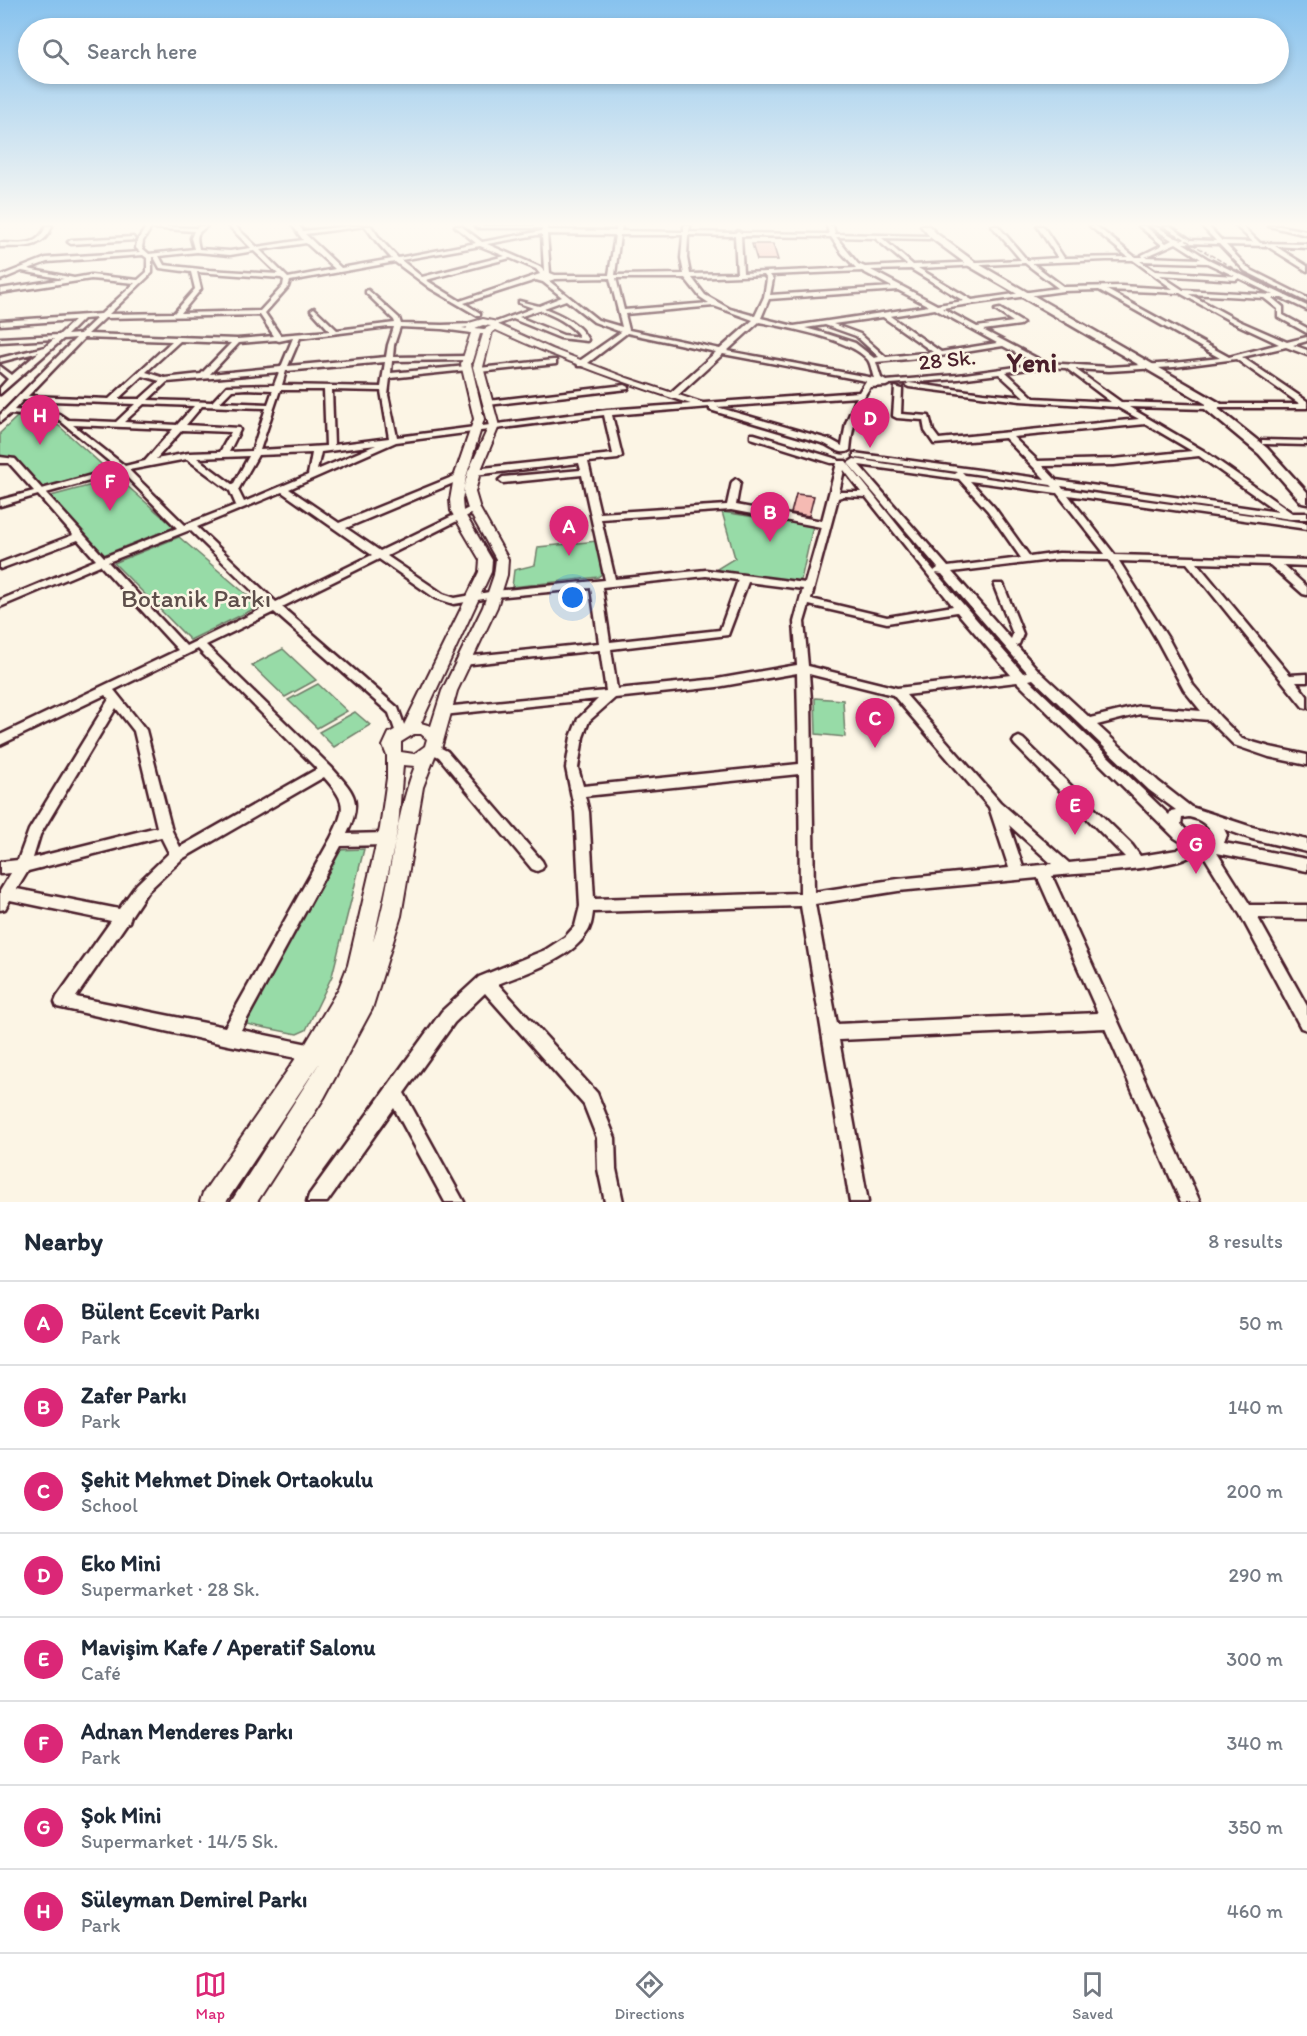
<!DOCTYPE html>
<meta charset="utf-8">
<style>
body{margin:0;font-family:Itim,sans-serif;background:#f2f2f3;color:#1f2937}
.you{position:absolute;left:573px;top:598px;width:21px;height:21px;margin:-15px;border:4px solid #fff;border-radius:50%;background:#1a73e8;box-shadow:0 0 0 9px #1a73e833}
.badge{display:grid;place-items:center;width:39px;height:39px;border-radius:50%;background:#db2777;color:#fff;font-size:20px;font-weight:700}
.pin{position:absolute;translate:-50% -50px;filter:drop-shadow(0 2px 3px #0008)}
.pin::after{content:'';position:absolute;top:32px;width:21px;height:18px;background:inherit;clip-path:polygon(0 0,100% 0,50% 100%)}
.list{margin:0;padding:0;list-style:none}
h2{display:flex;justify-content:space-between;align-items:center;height:78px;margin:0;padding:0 24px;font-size:26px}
h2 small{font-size:20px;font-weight:400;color:#747a83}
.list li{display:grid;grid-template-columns:39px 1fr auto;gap:18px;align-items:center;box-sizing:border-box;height:84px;padding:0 24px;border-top:2px solid #e0e1e3}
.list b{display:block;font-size:22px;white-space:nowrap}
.list p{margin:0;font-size:20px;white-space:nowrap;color:#747a83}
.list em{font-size:20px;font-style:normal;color:#747a83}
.icon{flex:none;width:33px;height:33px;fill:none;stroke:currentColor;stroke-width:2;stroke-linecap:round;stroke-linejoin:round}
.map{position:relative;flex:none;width:1307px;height:1202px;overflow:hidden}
.search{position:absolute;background:#fff;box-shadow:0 3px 9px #0003;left:18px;right:18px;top:18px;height:66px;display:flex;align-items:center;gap:15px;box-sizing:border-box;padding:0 21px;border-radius:33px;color:#747a83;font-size:22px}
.sheet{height:750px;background:#fff}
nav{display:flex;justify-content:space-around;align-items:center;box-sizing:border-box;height:84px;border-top:2px solid #e0e1e3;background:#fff;font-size:16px;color:#747a83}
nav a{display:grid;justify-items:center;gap:3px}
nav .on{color:#db2777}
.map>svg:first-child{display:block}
.green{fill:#97dba7;stroke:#707d69;stroke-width:1.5}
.building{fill:#f5bab3;stroke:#4a1f2b;stroke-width:1.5}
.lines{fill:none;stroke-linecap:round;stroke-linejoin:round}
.minor-casing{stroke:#4a1f2b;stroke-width:5}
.tertiary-casing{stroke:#4a1f2b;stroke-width:4}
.secondary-casing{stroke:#4a1f2b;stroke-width:5}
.minor{fill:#fcf5e5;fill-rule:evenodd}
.tertiary{fill:#fcf5e5;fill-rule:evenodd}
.secondary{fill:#fcf5e5;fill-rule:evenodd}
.rail{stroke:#4a1f2b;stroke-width:1.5;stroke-dasharray:5 2;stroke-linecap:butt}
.labels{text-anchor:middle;stroke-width:5;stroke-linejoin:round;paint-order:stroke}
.far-street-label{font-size:22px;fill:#4a1f2b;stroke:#fcf5e5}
.park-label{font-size:26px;fill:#5d4e4a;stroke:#fcf5e5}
.far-district-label{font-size:27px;font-weight:bold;fill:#4a1f2b;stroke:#fcf5e5}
</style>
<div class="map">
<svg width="1307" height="1202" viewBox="0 0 1307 1202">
<rect width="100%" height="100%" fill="#fcf5e5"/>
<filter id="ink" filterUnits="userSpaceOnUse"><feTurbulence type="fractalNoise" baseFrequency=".0167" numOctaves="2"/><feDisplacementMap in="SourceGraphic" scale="12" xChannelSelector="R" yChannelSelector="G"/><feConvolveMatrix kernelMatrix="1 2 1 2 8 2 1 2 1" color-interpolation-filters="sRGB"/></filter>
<g filter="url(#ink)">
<g class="green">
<path d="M17,417L46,419L59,426L110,472L43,490L15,457L0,458V433Z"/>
<path d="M118,478L174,527L101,556L51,496Z"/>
<path d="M722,512L813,526L801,580L796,582L712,572L735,558Z"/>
<path d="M179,537L260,606L190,640L114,563Z"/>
<path d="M597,541L604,572L598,577L512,587L514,570L535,565L538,547Z"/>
<path d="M283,649L316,680L285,697L252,665Z"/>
<path d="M318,684L347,711L317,728L288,700Z"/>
<path d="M815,698L843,700L845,737L816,734Z"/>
<path d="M355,712L370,725L334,747L319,732Z"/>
<path d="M364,849L332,976L306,1030L297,1034L241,1023L337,850Z"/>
</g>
<g class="building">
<path d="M752,244H773L778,260H757Z"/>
<path d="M796,494L814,496L809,516L791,513Z"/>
</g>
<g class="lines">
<g class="minor-casing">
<g id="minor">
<path d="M46,226H52C43,251 22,246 0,247V243C20,243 38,248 46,226Z"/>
<path d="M147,226L196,228L200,226H207C196,234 196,235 199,249L230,251L251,248L229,226H235L257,247L303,240L293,226H299L303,231L349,226H365L305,234L341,268L392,259L376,241L365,226H371L380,239L398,258L476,243L455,226H461L482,242L542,231V228H478L475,226H547V230L616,231V226H622L621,231L684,232V226H690L689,232L735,233L738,231L741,233L829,234L827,226H833L835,234L931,236L929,239L882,238L913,265L1021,260L992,226H998L1027,260L1058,258L1037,226H1043L1064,258L1128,257L1090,226H1096L1135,257H1143L1142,255L1162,245L1139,226H1145L1166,243L1172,240L1150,226C1163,226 1171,239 1184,240L1164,226H1170L1191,240L1216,241L1202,226H1208L1222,241L1253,242L1236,226H1242L1260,243L1307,244V248L1275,246L1307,266V271L1267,246L1226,245L1249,269L1307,298V302L1245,271L1219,244L1183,243L1208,259L1307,306V310L1282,298H1272L1283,307V315L1307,328V333L1278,317V309L1264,298L1189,294L1239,321L1287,342L1307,337V341L1293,345L1307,350V355L1286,347L1242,357L1307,401V408H1216V404H1300L1236,359L1174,367L1109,371L1075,369L1121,402L1210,405L1211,407L1207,409L1129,407L1204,451L1292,513H1307V519H1290L1061,486L1063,489L1307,523V529L1068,495L1115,555L1307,560V566L1283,565L1307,587V595L1303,594L1270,565L1197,563L1290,675L1307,674V682H1296L1307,696V708L1303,707L1187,563L1119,561L1169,640L1193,685L1220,717L1242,739L1270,747L1307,755V765L1269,757L1234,745L1209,720L1140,714L1097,725L1159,782L1191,807L1252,827L1307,840V852L1252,839L1224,829L1227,835L1224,843L1307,859V871L1217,853L1250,905H1307V919L1258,918L1307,1006V1030L1301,1028L1241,916L1201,851C1194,854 1187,859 1179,861C1138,871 1093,872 1052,876L1200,1202H1181L1105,1028L839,1040L868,1202H850L801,906L593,912C592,920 591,928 586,934C570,960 525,973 498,984L597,1093L615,1138L616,1169L623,1202H605L598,1169L597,1138L584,1105L485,993L454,1023L404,1093L464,1202H445L394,1108L327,1202H307L309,1195L442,1011L479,977L545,950L565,937L575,926L580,906L575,812L566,768L571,737L578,719L598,699L443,715L439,714L437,711L439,708L443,707L606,691L600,650L463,665L457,661L463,657L599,643L591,588L495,597L454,604L435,598L379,559L282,607L398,708L407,733L405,736L401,737L397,736L389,713L274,612L206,645L331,767C354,793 363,799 347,834L386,833L391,835L393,839L391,843L386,845L341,846L241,1030L313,1045L319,1047L321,1053L319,1059L313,1061L228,1045L57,1007L55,1002L57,997L111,921L10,900L5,909L0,910V891L11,873L0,874V862L18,860L29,830L109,699L105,695L0,745V735L178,650L100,565L0,607V600L96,560L78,540L0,569V563L73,535L38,495L0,506V500L34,491L9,463H0V457L15,459L42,489L117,468L57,418L10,414L0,422V415L76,338L63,339L0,394V388L8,379L0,372V366L12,375L39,352L0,362V358L45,347L54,339L0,342V338L59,335L75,320L0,325V321L101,314L135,283L91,279L0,293V289L64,279L22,271L0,280V276L46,258L140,252L136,248L137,241ZM151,228L194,231L191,238L194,249L149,254L142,248L143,241ZM542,234L544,271L540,267L487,244ZM547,234L615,235L609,275H555L550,273ZM620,235H683L681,258L684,274L615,275ZM688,235L735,236L737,273L690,274L687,258ZM741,236L831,237L842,253L856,268L743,273ZM836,237L875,238L907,265L865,267L858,264ZM306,243L335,269L288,278L260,250ZM1176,243L1201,259L1145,257ZM480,246L505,256L422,277L401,260ZM254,251L278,274L209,270L164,265L159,256L197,252L230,255ZM143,255L147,258V272L138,280L91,275L74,278L28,269L47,262ZM152,257H154L160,268L191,272L195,289L174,313L109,314L152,273ZM510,258L536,269L540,274L460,301L426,280ZM1106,260H1133L1173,289L1121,286L1064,287L1032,263ZM1140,261L1207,263L1235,276L1155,271ZM395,262L430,288L478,316L480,315V313L464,303L536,280L543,282L562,297L539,306L519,301V303L533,308L491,324L494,326L513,319L560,338L587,341L588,340C579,323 562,315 544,308L566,300L594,322L621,332L578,362V366H584L627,333L716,352L670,393V397H676L723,354L866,381L859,392L607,410L397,437L388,395L390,378L467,370L471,368L467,366L391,373L392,361L469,360L473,358L469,356L393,357L394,345L400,327L442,329L472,333L475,331L474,330L462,328L474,326V324L442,325L401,324L399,318L368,290L366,291V293L394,320L395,323L337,330L314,308L311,310L312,311L330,331L280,335L265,313L288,287L290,281ZM1025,263L1058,288L972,300L918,268ZM911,269L964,301L937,305L871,270ZM862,271L892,287L770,295L773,279L770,275ZM197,272L281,278L284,280L283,286L260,311L181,313L201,289ZM764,275L767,279L764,297L755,316L730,309L705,295L692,278ZM1160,275L1236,280L1239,278L1274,295L1183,290ZM610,278L622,327L598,320L549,281L555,279ZM616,278H685L700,297L709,303L624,310ZM898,290L929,306L794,326L761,318L769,299ZM1099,290L1220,358L1174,363L1109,367L1046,363L983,330L1020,325L1023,323L1000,309L995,310L1013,322L977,327L942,308L1063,291ZM1107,290L1180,293L1234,323L1279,344L1229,357ZM714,306L753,320L720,349L629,330L625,314ZM935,309L997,343L941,352L890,316ZM539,310C554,316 571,323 580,337L563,335L519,317ZM260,315L274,336L237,339L88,334L105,318ZM883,317L933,352L886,357L860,334L833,324ZM97,318L80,334L67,335L83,319ZM759,322C784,327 852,339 868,360C871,364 872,373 874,378L727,351ZM825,325L856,336L879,357L874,358L855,343L827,334L805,328ZM388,327H394L388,345L386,357L288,366L300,338ZM84,338L172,341L109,399L28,396ZM293,338L281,367L210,374L239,343L276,340L279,341ZM180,341L231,343L201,374L165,378L146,372ZM1003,346L1037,364L958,375L886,381L881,378L876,362L940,356ZM385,362L381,387L282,385L286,371ZM1044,367L1066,368L1111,402L1034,398L1006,372ZM279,372L274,385L227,386L212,402L148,400L167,382ZM999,374L1024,397L983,393L909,383L905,385L909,387L1020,401L1117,407L1139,419L939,439L933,431L929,416L901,414L902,389L895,387L893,416L897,418L923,420L925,431L934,444L1005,438L1045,479L854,453V457L857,458L958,472L955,474L854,459L848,463L938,568L934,571L935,572L846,461H838L837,459L754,434H751V438L831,463H837L822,521L736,505L740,482L736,479L732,482L727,505L600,513L588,462L618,459L622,456L612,415L710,407V410L825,444C833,448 842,456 850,450C852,428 857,406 870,387L886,386L890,384L958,379ZM143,376L160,381L140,399H118ZM246,389L273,390L268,404L220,402L232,390ZM280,390H324L326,446L260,450ZM332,390L381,391L389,438L334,445ZM857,397L846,423L842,446L831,440L717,407ZM23,400L135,404L116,422L68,420L59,414L14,410ZM144,404L194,406L177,425L124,422ZM202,406L266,408L252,451L229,452L240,430L239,428L186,425ZM604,415L613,454L474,469L470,472L474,475L579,463L581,470L503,477L499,480L503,483L582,475L605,580L495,591L455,598L443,594L387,556L477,511L479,509L477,507H471L380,551L346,528L463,479V475H457L339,523L289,489L396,442ZM1146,424L1192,451L1114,459L1038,461L1013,437ZM73,425L173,429L145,461L125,466ZM182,430L231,432L220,452L189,453L156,459ZM376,445L317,470L321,452ZM312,453L308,475L244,502L238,490L258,455ZM249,456L233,485L197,458ZM1199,456L1278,512L1056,480L1043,466L1114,465ZM187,459L230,491L236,505L185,525L129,470ZM859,465L959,479L988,511L1021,558L948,567ZM844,470L861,492H839ZM122,472L177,528L104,557L46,493ZM962,472L1051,485L1053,487L965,475ZM970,481L1057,493L1105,554L1059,553L1030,557L994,507ZM282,492L372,555L276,602L197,527ZM844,496L866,497L953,606L887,617L811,599L838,498ZM731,510L821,527L805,583L706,570L615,579L601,519ZM190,530L268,606L186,646L108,562ZM1059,559L1109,560L1157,640L1184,690L1201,711L1140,706L1090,718L1039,671L1016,645L1019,644L1023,634L1003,584H995L994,586L1013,634L1011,639L952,572ZM936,573L942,574L1027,672L1023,673ZM706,576L738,580L720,630L610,642L602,587ZM748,582L803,589L794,622L797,665L717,679L617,689L611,649L728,635ZM809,605L887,623L957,612L1011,675L897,688L808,666L804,622ZM198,649L317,769L180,847L172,831L146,730L114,690ZM797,673L799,764L583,786L578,768L583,737L589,721L615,698L717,687ZM809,674L893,695L989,807L1009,868L898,879L814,892L811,700ZM1033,679L1149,790L1176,810L1171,811L1169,815L1029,680ZM1017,682L1175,838L1186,845L1177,850L1140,856L1132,845L1023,739L1019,737L1015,739L1013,742L1015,745L1125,857L1069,863L1000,802L906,695ZM116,708L134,731L157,827L33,858L40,835ZM799,774L800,893L594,899L589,812L585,796ZM324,777C347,803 346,807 331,838L225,1027L76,997L127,923L129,922L131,916L147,892L182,859ZM1189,817C1200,819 1208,825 1213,835L1211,840C1198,840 1188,834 1181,824L1182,818ZM1009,825L1052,864L1023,867ZM161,837L169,853L137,884L119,909L17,889L28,871ZM1038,878L1098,1013L837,1024L815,904L898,891Z"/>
<path d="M1269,226H1280L1307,231V235Z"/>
<path d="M133,237L135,240L71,244L68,242L71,240Z"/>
<path d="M553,360H556V364L479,372L475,370L479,368Z"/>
<path d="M625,385L629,387L628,389L488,405L484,403L488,401Z"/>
<path d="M1262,440L1307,441V445L1265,444H1262Z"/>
<path d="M433,744L447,751L542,861L544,865L542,869L537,871L532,869L439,757L429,752L427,749L429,746Z"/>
</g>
</g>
<g class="tertiary-casing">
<path id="tertiary" d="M483,319L497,322L499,325L552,349L627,378L709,405L708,407H700C630,385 563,361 496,330L492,332L483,367L499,426L480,472L475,492L480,509L508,559L507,575L497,607L457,691L441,749L435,756L423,787L401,916L372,1009L324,1098L257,1202H231L320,1062L226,1202H200L203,1193L305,1045L339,988L348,965L380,828L387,778V756L383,746L389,733L404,725L479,572L480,560L451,511L450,500L454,477L474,419L461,364L471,333L466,330L469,323ZM483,325L491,326L484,329L475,328ZM480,334H483L473,367L489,426L468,472L463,492L468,509L496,559L494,575L483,607L442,691L431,726L421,723L491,572L492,560L463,511L462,500L466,477L484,419L471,364ZM414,734H421L427,739L425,746L414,754L401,752V742ZM403,765L415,766C393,822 392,884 373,942L398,828Z"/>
</g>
<g class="secondary-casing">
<path id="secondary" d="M921,226H929L937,234L975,262L1220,403L1222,405L1217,408L1267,448L1307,492V504L1302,503L1259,454L1206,410L1204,408L1208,405L969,266L931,238Z"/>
</g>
<use href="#minor" class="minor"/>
<use href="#tertiary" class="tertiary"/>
<use href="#secondary" class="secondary"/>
<path class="rail" d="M1162,226L1243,274L1307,304"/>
</g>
</g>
<linearGradient id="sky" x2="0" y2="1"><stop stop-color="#87c2ee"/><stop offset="0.57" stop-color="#fefaf3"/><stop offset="1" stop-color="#fefaf3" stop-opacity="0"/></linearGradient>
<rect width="1307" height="394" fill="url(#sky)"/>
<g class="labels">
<g class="far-street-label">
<text transform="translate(947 359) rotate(-6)" y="8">28 Sk.</text>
</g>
<g class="park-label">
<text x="196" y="607">Botanik Parkı</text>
</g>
<g class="far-district-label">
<text x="1032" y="372">Yeni</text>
</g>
</g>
</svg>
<div class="you"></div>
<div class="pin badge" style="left:569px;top:556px">A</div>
<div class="pin badge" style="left:770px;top:542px">B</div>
<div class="pin badge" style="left:875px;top:748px">C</div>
<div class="pin badge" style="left:870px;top:448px">D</div>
<div class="pin badge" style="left:1075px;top:835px">E</div>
<div class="pin badge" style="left:110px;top:511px">F</div>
<div class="pin badge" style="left:1196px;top:874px">G</div>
<div class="pin badge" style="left:40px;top:445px">H</div>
<div class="search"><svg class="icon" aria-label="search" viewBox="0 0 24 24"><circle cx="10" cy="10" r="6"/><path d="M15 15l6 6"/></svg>Search here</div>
</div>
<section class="sheet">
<h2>Nearby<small>8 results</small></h2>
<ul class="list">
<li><span class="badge">A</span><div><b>Bülent Ecevit Parkı</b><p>Park</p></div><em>50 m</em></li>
<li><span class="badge">B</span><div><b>Zafer Parkı</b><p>Park</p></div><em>140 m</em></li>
<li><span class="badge">C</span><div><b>Şehit Mehmet Dinek Ortaokulu</b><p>School</p></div><em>200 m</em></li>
<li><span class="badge">D</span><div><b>Eko Mini</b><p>Supermarket · 28 Sk.</p></div><em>290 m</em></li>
<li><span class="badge">E</span><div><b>Mavişim Kafe / Aperatif Salonu</b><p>Café</p></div><em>300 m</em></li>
<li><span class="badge">F</span><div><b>Adnan Menderes Parkı</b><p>Park</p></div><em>340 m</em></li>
<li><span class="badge">G</span><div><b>Şok Mini</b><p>Supermarket · 14/5 Sk.</p></div><em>350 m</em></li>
<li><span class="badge">H</span><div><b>Süleyman Demirel Parkı</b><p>Park</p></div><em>460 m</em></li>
</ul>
</section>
<nav>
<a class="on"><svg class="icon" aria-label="map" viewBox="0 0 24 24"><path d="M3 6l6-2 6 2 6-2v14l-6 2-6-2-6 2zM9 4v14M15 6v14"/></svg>Map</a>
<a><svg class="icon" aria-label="directions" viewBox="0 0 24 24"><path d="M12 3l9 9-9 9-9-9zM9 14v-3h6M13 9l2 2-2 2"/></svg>Directions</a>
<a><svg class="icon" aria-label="saved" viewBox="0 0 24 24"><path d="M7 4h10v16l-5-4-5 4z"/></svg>Saved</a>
</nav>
